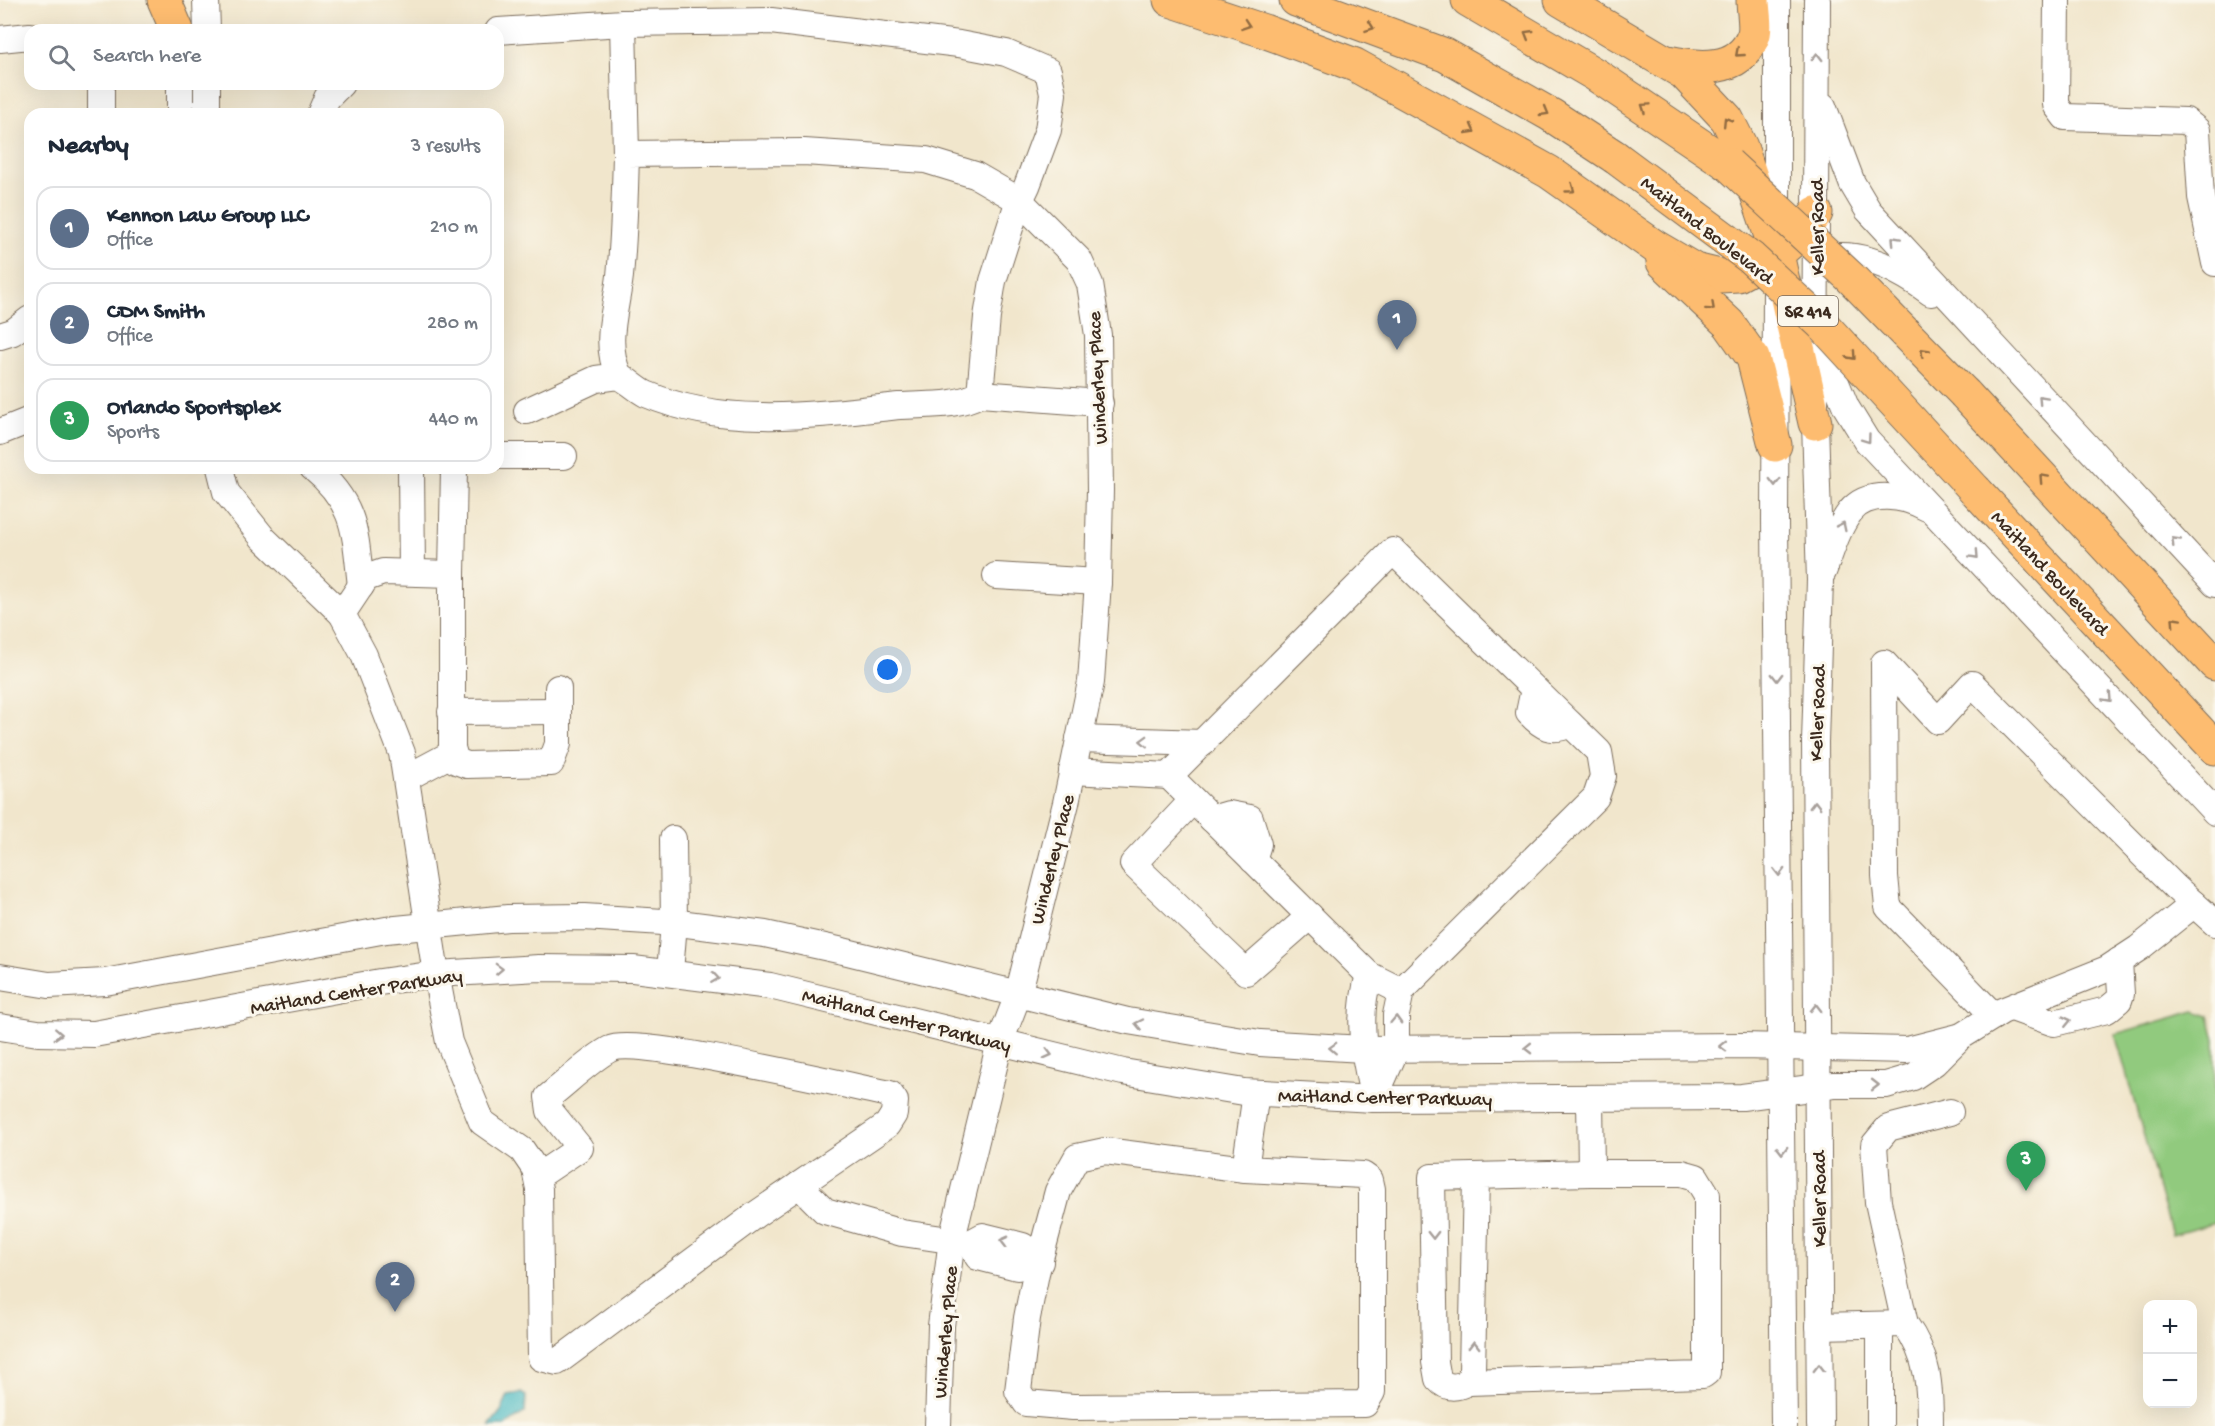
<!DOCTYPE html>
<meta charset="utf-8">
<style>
body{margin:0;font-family:"Gochi Hand",sans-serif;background:#f6f6f7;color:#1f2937}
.controls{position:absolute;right:18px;bottom:18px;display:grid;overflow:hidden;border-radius:12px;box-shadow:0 6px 24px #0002}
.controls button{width:54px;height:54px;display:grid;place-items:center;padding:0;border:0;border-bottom:2px solid #e0e1e3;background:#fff;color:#1f2937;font:30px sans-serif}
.you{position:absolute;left:888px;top:670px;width:21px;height:21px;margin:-15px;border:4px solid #fff;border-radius:50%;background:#1a73e8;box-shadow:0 0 0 9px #1a73e833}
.badge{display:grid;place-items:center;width:39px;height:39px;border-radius:50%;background:#d93025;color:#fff;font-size:20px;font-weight:700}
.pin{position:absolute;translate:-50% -50px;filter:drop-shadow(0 2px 3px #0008)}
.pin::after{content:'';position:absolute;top:32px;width:21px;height:18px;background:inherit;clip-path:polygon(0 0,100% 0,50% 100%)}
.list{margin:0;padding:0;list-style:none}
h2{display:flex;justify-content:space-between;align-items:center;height:78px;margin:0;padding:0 24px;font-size:26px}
h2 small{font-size:20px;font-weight:400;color:#747a83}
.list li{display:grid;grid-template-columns:39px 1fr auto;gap:18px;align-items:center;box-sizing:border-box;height:84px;margin:0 12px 12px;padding:0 12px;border:2px solid #e0e1e3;border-radius:18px}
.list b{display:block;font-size:22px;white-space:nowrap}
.list p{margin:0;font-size:20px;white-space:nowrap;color:#747a83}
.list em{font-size:20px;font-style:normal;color:#747a83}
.icon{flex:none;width:33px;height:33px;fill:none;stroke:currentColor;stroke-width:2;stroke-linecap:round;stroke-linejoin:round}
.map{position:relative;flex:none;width:2215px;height:1426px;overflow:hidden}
.search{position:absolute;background:#fff;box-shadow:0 6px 24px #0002;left:24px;top:24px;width:480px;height:66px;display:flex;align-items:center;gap:15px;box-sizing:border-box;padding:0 21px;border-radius:18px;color:#747a83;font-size:22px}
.panel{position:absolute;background:#fff;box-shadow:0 6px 24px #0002;left:24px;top:108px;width:480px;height:366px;border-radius:18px}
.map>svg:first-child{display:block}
.green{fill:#91ca7e;stroke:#667a4e;stroke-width:1.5}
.water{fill:#4bbac2;stroke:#437270;stroke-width:1.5}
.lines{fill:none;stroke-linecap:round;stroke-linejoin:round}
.minor-casing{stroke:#7b6c5b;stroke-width:28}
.highway-casing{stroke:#7b6c5b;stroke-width:35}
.minor{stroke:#fff;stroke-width:26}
.highway{stroke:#fdbc6f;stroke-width:33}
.highway-bridge-casing{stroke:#7b6c5b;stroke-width:35;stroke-linecap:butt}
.highway-bridge{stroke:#fdbc6f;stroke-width:33}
.oneway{stroke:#926c42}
.oneway2{stroke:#a79f9a}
.labels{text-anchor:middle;stroke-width:6;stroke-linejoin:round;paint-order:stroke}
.shield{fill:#fbf7ec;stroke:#75685c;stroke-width:1.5}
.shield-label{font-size:18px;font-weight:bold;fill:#3b2a1e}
.street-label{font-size:20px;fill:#3b2a1e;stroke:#fbf7ec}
</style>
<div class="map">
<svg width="2215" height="1426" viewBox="0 0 2215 1426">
<rect width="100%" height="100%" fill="#fbf7ec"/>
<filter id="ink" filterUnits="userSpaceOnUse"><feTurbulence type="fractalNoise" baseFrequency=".0167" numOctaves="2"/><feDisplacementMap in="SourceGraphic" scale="12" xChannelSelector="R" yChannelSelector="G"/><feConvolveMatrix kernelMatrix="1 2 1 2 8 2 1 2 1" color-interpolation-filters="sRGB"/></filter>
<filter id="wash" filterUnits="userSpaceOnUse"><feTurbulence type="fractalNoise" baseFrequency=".008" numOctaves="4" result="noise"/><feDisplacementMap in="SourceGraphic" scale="24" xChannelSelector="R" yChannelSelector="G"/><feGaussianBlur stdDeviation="1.35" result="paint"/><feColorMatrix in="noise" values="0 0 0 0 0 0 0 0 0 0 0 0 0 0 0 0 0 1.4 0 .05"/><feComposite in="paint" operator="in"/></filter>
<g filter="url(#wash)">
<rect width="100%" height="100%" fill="#f1e6cc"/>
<path class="green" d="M2195,1011L2209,1016L2215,1039V1223L2172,1235L2115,1034Z"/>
<path class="water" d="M521,1393L526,1396L525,1412L505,1426H489L501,1411L508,1395Z"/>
</g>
<g filter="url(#ink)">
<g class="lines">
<g class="minor-casing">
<g id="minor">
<path d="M206,0L207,30"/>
<path d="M1777,0V223"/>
<path d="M1817,0L1815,423L1820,580L1815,742L1820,1426"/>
<path d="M2057,0L2056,105L2065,117L2186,121L2197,130L2201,197L2215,263"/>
<path d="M623,23L626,154"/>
<path d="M498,31L623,23L771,21L959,44L1006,53L1048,71L1053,94L1048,130L1027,186L1016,209L993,281L987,317L980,394C956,407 926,404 899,406C816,415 725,428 646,394C636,389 629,381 619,376L596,379L527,411"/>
<path d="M0,39L30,36"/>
<path d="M180,84V114"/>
<path d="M1823,106L1852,183L1868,210L2215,584"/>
<path d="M101,114V84"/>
<path d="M207,114V84"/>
<path d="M320,114L327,98L341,84"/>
<path d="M1820,259C1859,248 1901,271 1931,293"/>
<path d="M1776,289L1775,522L1784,1426"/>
<path d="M0,336L13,332L30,319"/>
<path d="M1821,346L1846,407L1867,441L2215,812"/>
<path d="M619,376C603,343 616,311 620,276C624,235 625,195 626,154L804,152L926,160L975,175L1020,201L1079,260L1090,284L1098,335L1100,490L1098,582L1091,682L1066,803L1018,995L1000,1042L952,1239L941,1326L938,1426"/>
<path d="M980,394L1100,403"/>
<path d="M0,432L30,420"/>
<path d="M498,456H564"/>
<path d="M220,468L226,492L263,538L342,614L364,655L402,753L436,974L449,1042L482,1122L522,1150L535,1169L539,1189L541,1358L557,1362L755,1215L887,1125L894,1114L895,1101L890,1094C848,1086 637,1036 610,1049C592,1058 565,1084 548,1097L550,1111L580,1148L537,1177"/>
<path d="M313,468C357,504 355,534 361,586"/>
<path d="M411,468L412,572"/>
<path d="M1823,572C1831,552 1837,529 1850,512C1868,489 1905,496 1927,508"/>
<path d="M452,574L454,468"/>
<path d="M996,576L1098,582"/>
<path d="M342,614L366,578L383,572L452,574V748L456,761L467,765L551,763L558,744V688"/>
<path d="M1534,689L1529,713C1542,727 1552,733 1570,724"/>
<path d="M451,712L558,711"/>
<path d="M1079,739L1203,743"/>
<path d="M1072,771L1169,776"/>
<path d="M406,778L453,753"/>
<path d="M1193,800L1133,864L1246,972L1310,916"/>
<path d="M1212,819L1229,814L1250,818L1258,844L1253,860"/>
<path d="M670,972L674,923L673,839"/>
<path d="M1369,975C1356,1019 1364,1056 1374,1099"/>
<path d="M0,977L49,985L105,982L386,930L508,918L584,917L679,923L765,934L843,951L1128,1021L1260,1043L1363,1049L1741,1046L1907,1050L1958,1037"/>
<path d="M2012,1008L2054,1023L2107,1010L2119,1000L2121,994L2119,961"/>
<path d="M1994,1016L1888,907L1885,876L1884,663L1938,721L1972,684L2175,887L2215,923"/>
<path d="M0,1027L38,1033L94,1034L380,982L436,974L539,968L633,969L770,986L1123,1072L1244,1092L1374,1099L1742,1097L1834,1085H1886L1913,1077L1934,1063L1960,1037L2002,1011L2107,969L2139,948L2194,904"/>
<path d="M1374,1099L1396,1049V1015L1401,991L1596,797L1603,776L1599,752L1393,551L1169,776L1369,975L1401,991"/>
<path d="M1245,1169L1105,1151L1077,1157L1058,1191L1036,1273L1027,1318L1018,1391L1026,1403L1073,1407L1365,1404L1372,1392V1189L1370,1180L1363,1175L1245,1169L1256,1093"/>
<path d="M1476,1176L1472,1372L1468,1382C1457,1388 1447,1389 1438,1379L1435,1362L1432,1177L1591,1173"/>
<path d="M799,1185L825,1211L902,1233L970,1243L983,1236L1023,1246L1031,1260"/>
<path d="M970,1243L978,1257L1017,1267L1031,1260L1040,1262"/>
<path d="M1905,1324L1878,1202L1874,1145L1888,1128L1950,1112"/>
<path d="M1880,1325V1426"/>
<path d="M1819,1326L1905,1324C1929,1357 1930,1387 1930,1426"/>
<path d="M1468,1382L1703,1375L1707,1372V1195L1696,1177L1682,1173H1591L1590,1098"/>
</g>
</g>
<g class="highway-casing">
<g id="highway">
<path d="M164,0L177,30"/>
<path d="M1170,0L1264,31L1355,65L1549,172L1654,246L1695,270L1720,276L1738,275L1777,254L1797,237L1816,213"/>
<path d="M1296,0L1445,55L1551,115L1615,157"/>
<path d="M1468,0L1596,75L1728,164"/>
<path d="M1561,0L1684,73L1727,119L1741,147L1777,254L1815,423"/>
<path d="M1667,62C1696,68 1739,74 1753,37C1757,28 1753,11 1753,0"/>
<path d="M1663,262L1729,324L1753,358L1775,445"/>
<path d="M1965,394L2215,664"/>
<path d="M1976,491L2215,748"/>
</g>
</g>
<use href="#minor" class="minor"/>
<use href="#highway" class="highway"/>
<g class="highway-bridge-casing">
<g id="highway-bridge">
<path d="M1615,157L1751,258L1822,324L1976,491"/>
<path d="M1728,164L1850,277L1965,394"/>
</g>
</g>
<use href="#highway-bridge" class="highway-bridge"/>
</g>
<defs><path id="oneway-chevron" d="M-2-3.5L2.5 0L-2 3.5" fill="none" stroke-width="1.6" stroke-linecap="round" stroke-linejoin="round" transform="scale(1.5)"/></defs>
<g class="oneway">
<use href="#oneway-chevron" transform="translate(1246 25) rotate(19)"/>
<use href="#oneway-chevron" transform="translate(1370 27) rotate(20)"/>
<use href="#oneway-chevron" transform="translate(1528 34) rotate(-149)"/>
<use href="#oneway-chevron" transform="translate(1739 53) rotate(139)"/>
<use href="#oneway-chevron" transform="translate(1645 107) rotate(-146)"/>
<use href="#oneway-chevron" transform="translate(1545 112) rotate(30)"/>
<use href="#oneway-chevron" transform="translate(1727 121) rotate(-122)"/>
<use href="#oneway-chevron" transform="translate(1471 130) rotate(29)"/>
<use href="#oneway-chevron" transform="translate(1571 189) rotate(36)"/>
<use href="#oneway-chevron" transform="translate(1711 307) rotate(42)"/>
<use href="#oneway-chevron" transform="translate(1924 352) rotate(-134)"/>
<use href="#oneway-chevron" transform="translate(1852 356) rotate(48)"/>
<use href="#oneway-chevron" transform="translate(2043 478) rotate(-133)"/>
<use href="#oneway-chevron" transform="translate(2175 621) rotate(-133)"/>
</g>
<g class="oneway2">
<use href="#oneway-chevron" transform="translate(1817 57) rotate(-90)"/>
<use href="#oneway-chevron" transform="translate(1895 240) rotate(-133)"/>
<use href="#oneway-chevron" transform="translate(2042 399) rotate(-133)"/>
<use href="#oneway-chevron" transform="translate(1867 439) rotate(54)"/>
<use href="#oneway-chevron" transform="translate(1775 482) rotate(90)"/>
<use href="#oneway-chevron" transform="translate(1842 526) rotate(-64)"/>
<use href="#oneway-chevron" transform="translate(2175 541) rotate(-134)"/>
<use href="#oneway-chevron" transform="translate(1975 555) rotate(47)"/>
<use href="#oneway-chevron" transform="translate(1777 677) rotate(89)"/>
<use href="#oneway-chevron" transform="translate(2108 698) rotate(47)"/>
<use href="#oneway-chevron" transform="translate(1144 741) rotate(-178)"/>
<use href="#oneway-chevron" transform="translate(1815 805) rotate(-90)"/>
<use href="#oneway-chevron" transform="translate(1779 872) rotate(89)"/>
<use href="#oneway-chevron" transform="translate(499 969) rotate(-2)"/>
<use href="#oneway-chevron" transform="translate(715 978) rotate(8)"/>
<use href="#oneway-chevron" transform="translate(1816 1008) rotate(-90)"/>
<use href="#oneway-chevron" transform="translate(1396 1020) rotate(-88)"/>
<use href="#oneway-chevron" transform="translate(2067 1021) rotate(-13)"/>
<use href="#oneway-chevron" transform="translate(1139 1024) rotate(-168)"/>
<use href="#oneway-chevron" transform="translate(58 1034) rotate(3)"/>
<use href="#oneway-chevron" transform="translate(1723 1046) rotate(179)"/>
<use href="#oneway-chevron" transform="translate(1333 1048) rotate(-178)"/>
<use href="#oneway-chevron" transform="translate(1528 1048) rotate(179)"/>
<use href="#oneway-chevron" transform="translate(1048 1054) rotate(14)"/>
<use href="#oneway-chevron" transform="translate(1875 1085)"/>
<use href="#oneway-chevron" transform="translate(1782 1150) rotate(90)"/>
<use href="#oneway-chevron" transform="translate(1433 1235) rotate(89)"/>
<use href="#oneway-chevron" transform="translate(1004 1241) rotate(-166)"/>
<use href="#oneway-chevron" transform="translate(1474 1345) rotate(-90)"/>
<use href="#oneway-chevron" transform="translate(1819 1368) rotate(-90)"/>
</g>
</g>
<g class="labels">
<rect class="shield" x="1778" y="296" width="60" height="30" rx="4.5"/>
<g class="shield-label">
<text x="1808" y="317">SR 414</text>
</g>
<g class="street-label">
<text transform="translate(1816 227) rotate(-90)" y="7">Keller Road</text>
<text transform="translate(1708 229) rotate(38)" y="7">Maitland Boulevard</text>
<text transform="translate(1096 378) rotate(-93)" y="7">Winderley Place</text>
<text transform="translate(2051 572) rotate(47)" y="7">Maitland Boulevard</text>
<text transform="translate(1816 713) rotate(-88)" y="7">Keller Road</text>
<text transform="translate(1051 859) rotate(-76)" y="7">Winderley Place</text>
<text transform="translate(356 990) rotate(-9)" y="7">Maitland Center Parkway</text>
<text transform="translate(907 1019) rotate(14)" y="7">Maitland Center Parkway</text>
<text transform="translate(1385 1096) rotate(1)" y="7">Maitland Center Parkway</text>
<text transform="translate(1818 1199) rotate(-90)" y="7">Keller Road</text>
<text transform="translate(944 1332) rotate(-85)" y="7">Winderley Place</text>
</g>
</g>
</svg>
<div class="controls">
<button>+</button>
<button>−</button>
</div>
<div class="you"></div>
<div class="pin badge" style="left:1397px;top:350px;background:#5c6f8a">1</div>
<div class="pin badge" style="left:395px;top:1312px;background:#5c6f8a">2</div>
<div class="pin badge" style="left:2026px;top:1191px;background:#2e9e5b">3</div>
<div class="search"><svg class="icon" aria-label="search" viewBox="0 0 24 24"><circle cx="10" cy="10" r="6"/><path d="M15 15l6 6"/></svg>Search here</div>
<section class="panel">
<h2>Nearby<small>3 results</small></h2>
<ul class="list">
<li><span class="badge" style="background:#5c6f8a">1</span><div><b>Kennon Law Group LLC</b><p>Office</p></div><em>210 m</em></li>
<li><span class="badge" style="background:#5c6f8a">2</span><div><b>CDM Smith</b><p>Office</p></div><em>280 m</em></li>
<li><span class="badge" style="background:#2e9e5b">3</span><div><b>Orlando Sportsplex</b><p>Sports</p></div><em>440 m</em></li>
</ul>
</section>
</div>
